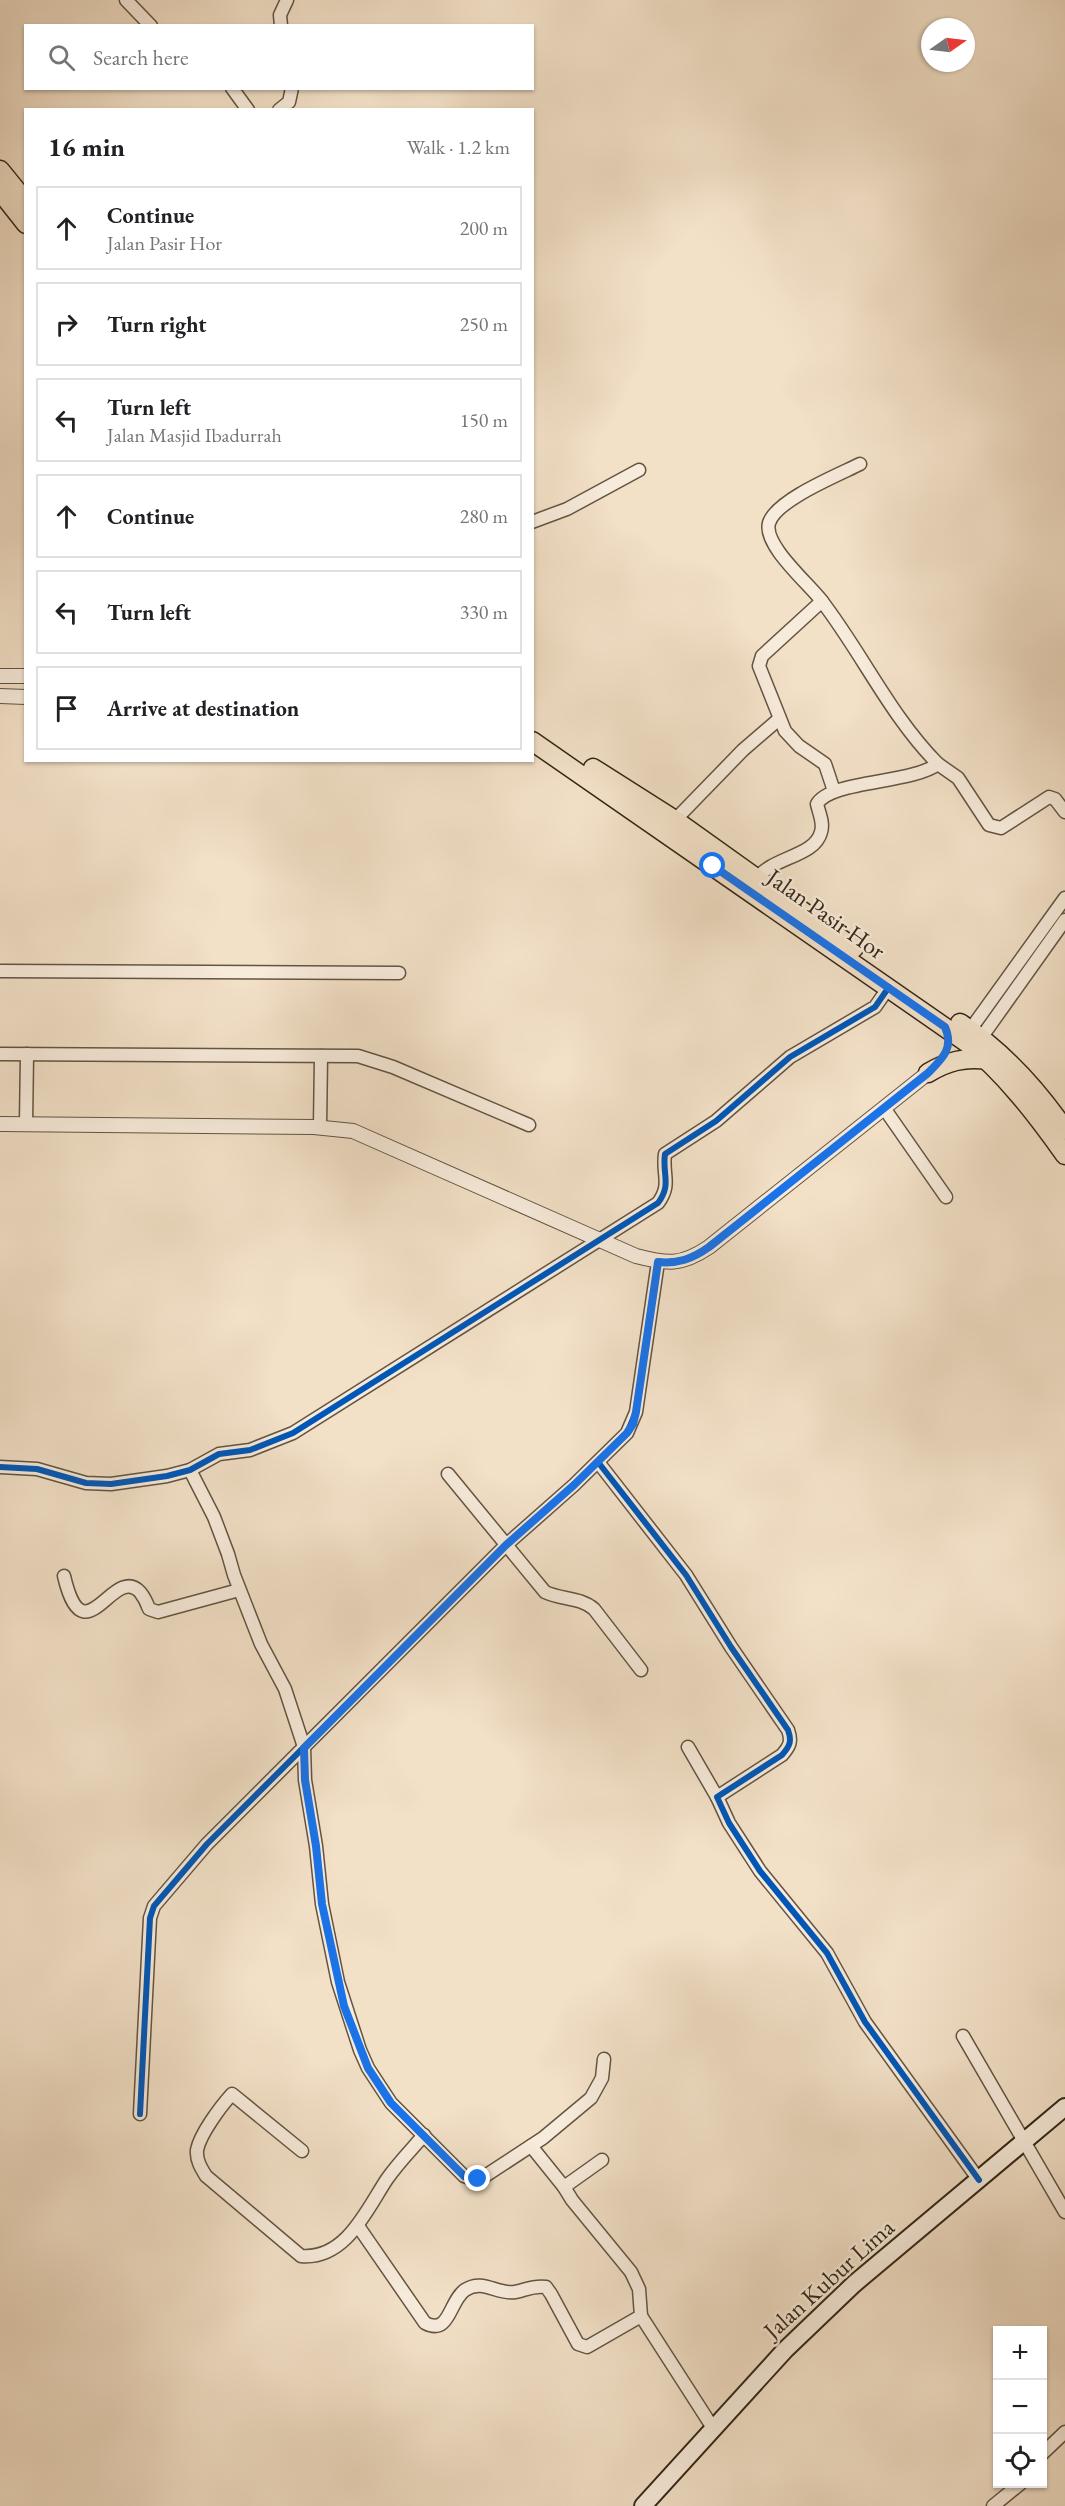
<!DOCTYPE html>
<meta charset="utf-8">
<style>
body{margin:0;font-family:"EB Garamond",serif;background:#f2f2f2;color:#202124}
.controls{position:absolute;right:18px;bottom:18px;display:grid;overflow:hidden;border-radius:0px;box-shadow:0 2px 4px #0004}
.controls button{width:54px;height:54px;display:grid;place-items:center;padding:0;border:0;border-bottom:2px solid #e0e0e0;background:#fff;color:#202124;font:30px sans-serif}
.compass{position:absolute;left:921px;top:18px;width:54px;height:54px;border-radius:50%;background:#fff;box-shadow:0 2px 4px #0004;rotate:76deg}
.stop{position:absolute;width:18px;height:18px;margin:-14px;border:4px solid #1a73e8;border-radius:50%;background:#fff}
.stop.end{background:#1a73e8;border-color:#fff;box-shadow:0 2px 6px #0008}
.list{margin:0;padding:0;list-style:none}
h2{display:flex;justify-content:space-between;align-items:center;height:78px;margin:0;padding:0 24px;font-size:26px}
h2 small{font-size:20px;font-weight:400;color:#757577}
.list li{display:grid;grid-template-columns:39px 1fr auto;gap:18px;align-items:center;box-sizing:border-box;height:84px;margin:0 12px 12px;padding:0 12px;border:2px solid #e0e0e0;border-radius:0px}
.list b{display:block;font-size:22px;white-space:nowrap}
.list p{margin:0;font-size:20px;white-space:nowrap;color:#757577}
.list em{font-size:20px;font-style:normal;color:#757577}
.icon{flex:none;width:33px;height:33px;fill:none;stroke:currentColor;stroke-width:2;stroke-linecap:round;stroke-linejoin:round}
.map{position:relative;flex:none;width:1065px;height:2506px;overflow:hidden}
.search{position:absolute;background:#fff;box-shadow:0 2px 4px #0004;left:24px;top:24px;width:510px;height:66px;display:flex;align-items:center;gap:15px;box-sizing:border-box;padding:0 21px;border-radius:0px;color:#757577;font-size:22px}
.panel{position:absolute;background:#fff;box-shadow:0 2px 4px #0004;left:24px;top:108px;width:510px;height:654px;border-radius:0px}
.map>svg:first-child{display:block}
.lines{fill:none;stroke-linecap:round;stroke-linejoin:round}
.minor-casing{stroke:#635442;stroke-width:15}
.tertiary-casing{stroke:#635442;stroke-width:16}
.secondary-casing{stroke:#332616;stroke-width:20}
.primary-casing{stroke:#332616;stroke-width:21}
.minor{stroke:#f7ebdb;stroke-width:12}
.tertiary{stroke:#f7ebdb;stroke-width:14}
.secondary{stroke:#f7ebdb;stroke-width:16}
.primary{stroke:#f2e0c7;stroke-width:18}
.cycleway-casing{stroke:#f7ebdb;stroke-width:10}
.cycleway{stroke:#0057b8;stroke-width:6}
.route{stroke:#1a73e8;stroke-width:8}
.labels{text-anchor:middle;stroke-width:5;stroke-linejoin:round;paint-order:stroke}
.street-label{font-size:24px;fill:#332616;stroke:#f7ebdb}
</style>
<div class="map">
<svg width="1065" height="2506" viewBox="0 0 1065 2506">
<rect width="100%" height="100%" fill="#f2e0c7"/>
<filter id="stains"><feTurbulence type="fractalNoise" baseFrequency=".00333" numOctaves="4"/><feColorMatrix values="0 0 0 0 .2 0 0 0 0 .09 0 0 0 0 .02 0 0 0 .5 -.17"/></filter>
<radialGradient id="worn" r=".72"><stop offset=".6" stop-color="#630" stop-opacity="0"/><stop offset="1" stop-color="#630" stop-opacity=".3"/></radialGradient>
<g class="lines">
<g class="minor-casing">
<g id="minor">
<path d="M126,0L151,26"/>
<path d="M281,26L280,15L287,0"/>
<path d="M232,88L248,110"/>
<path d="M279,110L289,102L292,88"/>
<path d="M532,522L567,509L639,470"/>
<path d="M822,601L762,656L759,666L785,731L799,746L825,764L834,791"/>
<path d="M938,764L958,778L989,825L1001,828L1049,797L1055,799L1065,812"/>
<path d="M675,820L743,750L779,719"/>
<path d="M757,879C771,857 815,857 821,832C824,823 819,813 817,804C831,780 911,784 938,764C891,717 862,653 821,600C808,583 763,545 769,523C776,500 838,475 860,464"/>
<path d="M0,971L399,973"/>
<path d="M970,1030L1065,898"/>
<path d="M981,1038L1065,920"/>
<path d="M0,1054L358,1056L393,1067L529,1125"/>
<path d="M884,1108L946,1197"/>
<path d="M26,1124L27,1054"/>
<path d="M320,1127L321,1056"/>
<path d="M598,1462L686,1575L731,1647L788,1730C792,1741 790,1746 782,1755L717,1797L729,1823L760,1871L827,1953L865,2022L979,2180"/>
<path d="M0,1467L37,1469L86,1483L111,1484L167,1476L190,1470L219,1454L250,1450L293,1433L658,1203C672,1184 662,1175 665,1154L716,1121L790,1057L875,1007L889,987"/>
<path d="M190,1470L214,1517L228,1554L234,1575L261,1644L285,1689L304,1747L305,1780L316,1846L322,1904L338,1982L360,2050L368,2068L391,2103L464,2176C472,2180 477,2179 485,2176L543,2138L591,2098L602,2078L604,2059"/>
<path d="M448,1474L545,1592C562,1600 580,1597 594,1609L641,1670"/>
<path d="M64,1576C84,1661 113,1563 140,1592C144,1597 147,1603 149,1609L158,1612L239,1590"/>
<path d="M688,1747L717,1797"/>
<path d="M963,2036L1065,2212"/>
<path d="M140,2114L150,1918L154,1906L207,1844L506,1545L574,1485L627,1433L636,1412L658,1262"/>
<path d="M531,2146L564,2187"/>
<path d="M302,2151L232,2094C221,2106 200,2134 197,2150C196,2160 201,2168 206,2176L301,2256C346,2260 367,2209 387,2179C398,2163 412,2149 424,2135"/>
<path d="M358,2226L425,2323C450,2336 449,2301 465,2290C483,2278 497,2295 515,2292C526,2290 533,2285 546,2287L551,2294L578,2344L587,2347L641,2316L639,2289L631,2272L572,2200L564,2187L602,2160"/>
<path d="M641,2316L713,2428"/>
<path d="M1042,2454L1065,2432"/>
<path d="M993,2506L1020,2484"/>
</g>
</g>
<g class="tertiary-casing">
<g id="tertiary">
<path d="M0,676H26"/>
<path d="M0,696L26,697"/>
<path d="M0,1124L314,1127L353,1131L636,1256C667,1264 681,1266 709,1247L928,1073"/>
</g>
</g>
<g class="secondary-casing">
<path id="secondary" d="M643,2506L785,2350L854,2284L1065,2107"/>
</g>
<g class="primary-casing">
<g id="primary">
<path d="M0,170L26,202"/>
<path d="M0,191L26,224"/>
<path d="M532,741L966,1042C1005,1074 1036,1114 1065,1155"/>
<path d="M593,768L675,820L854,948"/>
<path d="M960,1023C1002,1051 1037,1089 1065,1130"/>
<path d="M928,1073C948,1061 964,1057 988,1060"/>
</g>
</g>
<use href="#minor" class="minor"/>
<use href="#tertiary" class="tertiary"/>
<use href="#secondary" class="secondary"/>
<use href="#primary" class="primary"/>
<g class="cycleway-casing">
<g id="cycleway">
<path d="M598,1462L686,1575L731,1647L788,1730C792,1741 790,1746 782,1755L717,1797L729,1823L760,1871L827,1953L865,2022L979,2180"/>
<path d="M0,1467L37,1469L86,1483L111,1484L167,1476L190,1470L219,1454L250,1450L293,1433L658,1203C672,1184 662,1175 665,1154L716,1121L790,1057L875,1007L889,987"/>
<path d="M140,2114L150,1918L154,1906L207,1844L506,1545L574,1485L627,1433L636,1412L658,1262"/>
</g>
</g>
<use href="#cycleway" class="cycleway"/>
</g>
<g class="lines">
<path class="route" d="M478,2179H471L464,2176L391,2103L368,2068L344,2006L322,1904L316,1846L305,1780L304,1748L506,1545L574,1485L627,1433L633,1424L636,1412L658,1262C678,1264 692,1259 709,1247L928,1073C943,1058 954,1048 945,1027L713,866"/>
</g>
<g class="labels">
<g class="street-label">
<text transform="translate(826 914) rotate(35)" y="8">Jalan Pasir Hor</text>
<text transform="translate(829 2279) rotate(-42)" y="8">Jalan Kubur Lima</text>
</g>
</g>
<rect width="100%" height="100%" filter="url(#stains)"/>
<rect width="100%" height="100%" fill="url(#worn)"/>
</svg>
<div class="controls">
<button>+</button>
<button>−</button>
<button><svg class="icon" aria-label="locate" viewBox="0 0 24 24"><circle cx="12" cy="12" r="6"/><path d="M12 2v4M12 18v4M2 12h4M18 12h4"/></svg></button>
</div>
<svg class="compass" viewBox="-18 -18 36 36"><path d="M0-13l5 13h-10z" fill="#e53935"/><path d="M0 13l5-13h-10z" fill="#757577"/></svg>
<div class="stop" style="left:713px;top:866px"></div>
<div class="stop end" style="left:478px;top:2179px"></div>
<div class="search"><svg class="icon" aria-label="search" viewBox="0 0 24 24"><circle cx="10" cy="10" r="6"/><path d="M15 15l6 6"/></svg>Search here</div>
<section class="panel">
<h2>16 min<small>Walk · 1.2 km</small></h2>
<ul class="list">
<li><svg class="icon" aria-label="ahead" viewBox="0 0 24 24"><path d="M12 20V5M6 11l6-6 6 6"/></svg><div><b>Continue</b><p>Jalan Pasir Hor</p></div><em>200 m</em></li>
<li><svg class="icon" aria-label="right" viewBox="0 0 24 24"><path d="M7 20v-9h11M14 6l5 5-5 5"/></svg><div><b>Turn right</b></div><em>250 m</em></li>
<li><svg class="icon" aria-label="left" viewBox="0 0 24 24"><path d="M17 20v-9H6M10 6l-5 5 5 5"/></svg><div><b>Turn left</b><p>Jalan Masjid Ibadurrah</p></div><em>150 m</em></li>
<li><svg class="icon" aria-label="ahead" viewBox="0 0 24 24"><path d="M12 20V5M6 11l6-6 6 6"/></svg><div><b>Continue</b></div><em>280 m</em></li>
<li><svg class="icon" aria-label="left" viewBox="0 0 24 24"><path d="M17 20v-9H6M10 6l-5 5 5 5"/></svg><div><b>Turn left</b></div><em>330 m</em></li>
<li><svg class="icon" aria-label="arrive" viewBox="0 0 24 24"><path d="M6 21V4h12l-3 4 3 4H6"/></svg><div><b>Arrive at destination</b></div></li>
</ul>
</section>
</div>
